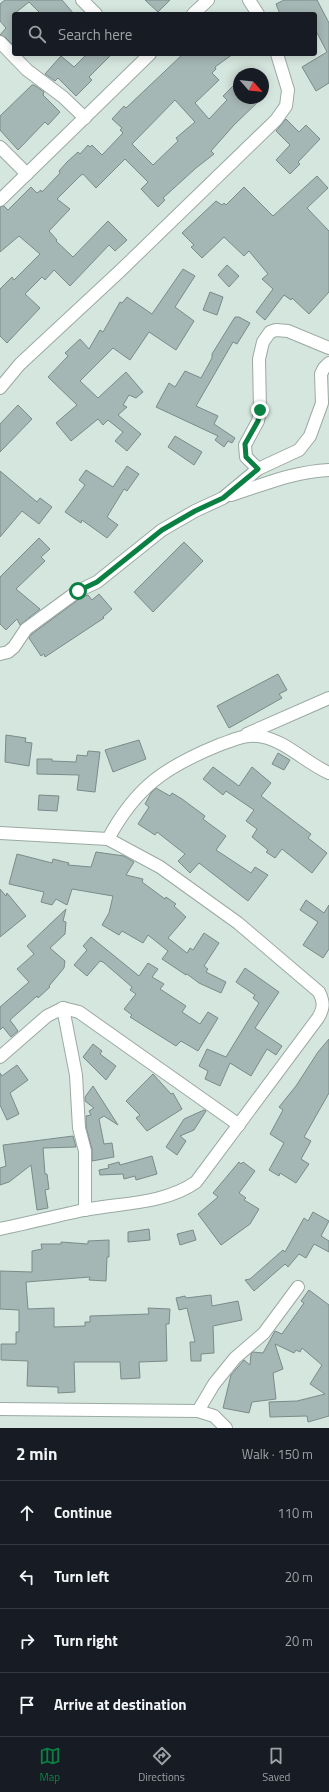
<!DOCTYPE html>
<meta charset="utf-8">
<style>
body{margin:0;font-family:"Titillium Web",sans-serif;background:#20242c;color:#f1f3f6}
.compass{position:absolute;left:233px;top:68px;width:36px;height:36px;border-radius:50%;background:#171b24;box-shadow:0 2px 10px #0003;rotate:117deg}
.stop{position:absolute;width:12px;height:12px;margin:-9px;border:3px solid #0b8043;border-radius:50%;background:#fff}
.stop.end{background:#0b8043;border-color:#fff;box-shadow:0 1px 4px #0008}
.list{margin:0;padding:0;list-style:none}
h2{display:flex;justify-content:space-between;align-items:center;height:52px;margin:0;padding:0 16px;font-size:17px}
h2 small{font-size:13px;font-weight:400;color:#9ea1a6}
.list li{display:grid;grid-template-columns:26px 1fr auto;gap:12px;align-items:center;box-sizing:border-box;height:64px;padding:0 16px;border-top:1px solid #363941}
.list b{display:block;font-size:15px;white-space:nowrap}
.list em{font-size:13px;font-style:normal;color:#9ea1a6}
.icon{flex:none;width:22px;height:22px;fill:none;stroke:currentColor;stroke-width:2;stroke-linecap:round;stroke-linejoin:round}
.map{position:relative;flex:none;width:329px;height:1428px;overflow:hidden}
.search{position:absolute;background:#171b24;box-shadow:0 2px 10px #0003;left:12px;right:12px;top:12px;height:44px;display:flex;align-items:center;gap:10px;box-sizing:border-box;padding:0 14px;border-radius:4px;color:#9ea1a6;font-size:15px}
.sheet{height:308px;background:#171b24}
nav{display:flex;justify-content:space-around;align-items:center;box-sizing:border-box;height:56px;border-top:1px solid #363941;background:#171b24;font-size:11px;color:#9ea1a6}
nav a{display:grid;justify-items:center;gap:2px}
nav .on{color:#0b8043}
.map>svg:first-child{display:block}
.building{fill:#a5b7b4;stroke:#7a8b89;fill-rule:evenodd}
.lines{fill:none;stroke-linecap:round;stroke-linejoin:round}
.street-casing{stroke:#9aaaa3;stroke-width:14}
.street{stroke:#fff;stroke-width:12}
.route{stroke:#0b8043;stroke-width:5}
</style>
<div class="map">
<svg width="329" height="1428" viewBox="0 0 329 1428">
<rect width="100%" height="100%" fill="#d5e6de"/>
<g class="building">
<path d="M5,0H62L74,14H41L29,2L14,14V46L5,37L0,35L6,28L0,21V4Z"/>
<path d="M145,0H170L158,12Z"/>
<path d="M284,0H317L329,23V83L316,91L302,67L327,52L315,29V14H280L276,4Z"/>
<path d="M87,54H112L89,77L92,80L76,96L58,78L55,81L45,74L61,56L74,67Z"/>
<path d="M183,54H233L215,67L216,69L212,73L219,80L195,103L209,119L227,100L223,96L239,80V98H262L234,125L211,151L214,154L196,168L163,198L165,200L158,207L141,189L148,182L125,159L96,188L83,174L80,176L57,199L70,209L49,231L57,240L56,241L73,257L108,221L127,240L115,251L109,245L70,286L54,270L45,280L42,277L25,294L40,308L7,343L0,336V289L12,277L14,280L40,254L19,236L0,252V207L4,206L8,210L31,187L37,193L41,190L42,192L60,173L59,171L67,162L78,152L80,154L88,145L90,147L92,145L102,155L123,133L120,130L122,128L112,119L124,106L126,108ZM175,100L195,122L176,138L178,141L153,165L132,144Z"/>
<path d="M32,85H34L44,92L43,95L60,112L48,125L45,122L18,150L0,130V116Z"/>
<path d="M286,119L299,132L306,125L320,139L298,162L300,164L290,174L276,160L290,145L276,131Z"/>
<path d="M317,176L328,188L307,208L329,231V292L309,314L292,298L291,300L284,295L265,320L256,312L273,289L262,279L268,274L249,251L244,256L224,237L202,258L191,247L194,245L182,233L216,201L222,205L224,203L226,205L244,187L273,216Z"/>
<path d="M227,265L239,276L229,287L218,275Z"/>
<path d="M183,269L195,276L175,307L194,321L176,350L149,332L130,360L113,348L80,381L98,398L126,372L143,392L136,398L129,395L123,405L127,407L118,415L141,434L127,451L115,441L123,432L108,420L103,425L98,419L71,441L56,423L77,405L48,377L68,356L65,353L80,339L89,349L100,330L103,332L120,302L122,303L127,297L152,314Z"/>
<path d="M210,292L223,297L217,315L203,310Z"/>
<path d="M235,317H239L250,323L237,344L233,342L196,406L218,416L214,424L235,438L232,443L228,441L224,447L215,440L218,436L156,407L169,383L175,387L185,371L201,378L212,358V354Z"/>
<path d="M18,405L32,419L0,452V424Z"/>
<path d="M175,436L202,452L194,465L168,447Z"/>
<path d="M127,466L139,474L127,491L124,489L107,517L118,525L107,538L82,520L81,523L65,512L85,485L79,480L86,470L113,487Z"/>
<path d="M0,471L37,502L40,498L52,507L39,524L22,511L0,537Z"/>
<path d="M39,538L50,549L41,557L45,561L16,589L40,609L20,625L17,619L6,630L0,624V577Z"/>
<path d="M184,542L203,561L153,612L134,592Z"/>
<path d="M99,594L112,609L103,617L104,618L45,657L44,654L41,656L29,638L32,634L82,597L88,595L92,600Z"/>
<path d="M278,674L287,690L279,694L282,698L229,728L217,706Z"/>
<path d="M6,735L26,738L25,742L32,743L29,766L5,762Z"/>
<path d="M139,740L146,759L113,772L105,750Z"/>
<path d="M88,751L100,752L95,792L77,790L79,775L37,774V759H52V761L76,762L77,755L87,756Z"/>
<path d="M278,753L290,760L284,770L272,764Z"/>
<path d="M213,767L239,786L252,767L271,783L261,796L311,834L308,838L327,853L312,873L282,849L275,858L266,852L268,850L252,837L257,829L246,821L254,810L226,791L223,795L203,779Z"/>
<path d="M156,788L170,796L172,793L182,799L205,816L203,819L226,836L216,850L251,873L255,867L268,875L248,901L199,863L190,873L178,861L185,854L157,832L155,835L138,824L149,807L145,804L151,793Z"/>
<path d="M39,795L59,796L57,811L38,810Z"/>
<path d="M96,852L124,856L134,862L126,875L143,879L142,882L165,899L166,897L176,904L174,906L186,917L168,938L187,953L190,948L193,950L204,933L219,943L204,966L208,969L206,972L226,982L221,993L199,983L187,974L186,975L162,959L168,951L148,935L143,943L122,931L119,935L102,925L109,913L113,896L72,889L67,905L56,899L52,905L41,902L44,892L9,884L17,854L52,863L53,859L69,863L68,865L91,867Z"/>
<path d="M0,889L6,896L7,893L26,916L0,937Z"/>
<path d="M306,900L324,913L329,905V949L323,958L303,945L318,922L300,910Z"/>
<path d="M66,909L63,921L66,922L65,934L50,948L65,961L64,968L49,986L50,987L38,998L37,996L10,1020L18,1031L11,1037L3,1027L0,1030V1007L29,982L17,969L34,954L27,946Z"/>
<path d="M91,937L139,976L148,963L158,969L152,977L164,984L160,989L186,1006L182,1012L200,1024L208,1012L218,1018L198,1051L181,1041L176,1046L130,1017L132,1015L124,1009L136,994L130,990L132,987L103,962L100,961L87,976L74,965L87,950L83,946Z"/>
<path d="M245,968L279,992L255,1028L282,1046L276,1055L267,1049L251,1076L230,1063L220,1086L205,1079L208,1071L199,1066L207,1049L226,1057L259,1003L253,998L255,995L236,982Z"/>
<path d="M329,1039V1093L304,1137L311,1141L301,1159L309,1164L296,1183L280,1173L279,1176L269,1170L284,1143L270,1134L283,1110L279,1107L296,1086L318,1052Z"/>
<path d="M93,1044L102,1051L100,1054L116,1066L106,1080L83,1057Z"/>
<path d="M17,1065L28,1080L10,1093L19,1114L7,1120L0,1105V1073L2,1076Z"/>
<path d="M153,1074L171,1094L173,1093L182,1109L147,1131L136,1118L140,1115L126,1101Z"/>
<path d="M93,1086L118,1125L104,1116L99,1119L104,1144L112,1143L114,1157L92,1161V1149L86,1127V1116L91,1115L89,1111L94,1108L85,1101V1097Z"/>
<path d="M204,1110L206,1111L194,1130L180,1136L186,1141L177,1155L166,1147L184,1119Z"/>
<path d="M73,1136L76,1147L43,1148L45,1174H47L49,1189L45,1190L48,1208L37,1210L31,1165L9,1182L0,1185V1168L6,1166L3,1145Z"/>
<path d="M152,1156L157,1174L136,1180L135,1176L124,1179L123,1174L100,1175L99,1170L109,1168L108,1165L119,1162L120,1165Z"/>
<path d="M239,1162L241,1164L243,1162L255,1171L239,1193L246,1198L244,1200L259,1209L250,1224L221,1245L198,1214L218,1197L213,1193Z"/>
<path d="M313,1212L329,1221L321,1236L329,1241V1252L314,1244L306,1258L299,1254L288,1267L285,1264L254,1291L245,1280L250,1279L283,1250L285,1252L304,1218L308,1221Z"/>
<path d="M149,1229L150,1240L128,1242V1232Z"/>
<path d="M193,1230L196,1240L180,1245L177,1234Z"/>
<path d="M109,1240V1257H107L106,1281L89,1280L90,1277L26,1282L28,1309L54,1308V1327L85,1326V1322H90V1316L149,1314L148,1308L170,1309L169,1324H166L167,1361L139,1362L140,1378L121,1379L120,1362H74L75,1392L58,1393V1387L27,1386L28,1361L1,1360V1344H16V1332H19V1310L0,1309V1271L32,1272V1251L42,1249L41,1244H61V1242L88,1244V1241Z"/>
<path d="M309,1290L329,1305V1416L308,1422L307,1416L270,1417L269,1402L297,1401L325,1394L310,1384L322,1365L302,1348L300,1352L296,1350L294,1353L275,1344L283,1369L273,1373L276,1399L252,1402L249,1413L223,1408L231,1375L244,1360L250,1365L251,1354L253,1352L263,1353L275,1331L282,1334L284,1331L304,1303L301,1301Z"/>
<path d="M211,1295L212,1306L238,1301L242,1320L213,1326L214,1353L201,1354V1361H191L190,1342H195L187,1308L179,1310L176,1298L185,1296L186,1298Z"/>
</g>
<g class="lines">
<g class="street-casing">
<g id="street">
<path d="M82,0L96,14"/>
<path d="M249,0L258,14"/>
<path d="M193,14L208,0"/>
<path d="M0,42L27,70L63,97L85,118"/>
<path d="M0,147L27,174"/>
<path d="M0,200L150,54"/>
<path d="M0,388L20,364L120,271L276,120L286,106L288,90L277,54"/>
<path d="M258,469L246,457L245,445L258,421L260,410L259,359L263,342L270,332L276,330L288,331L329,348"/>
<path d="M231,495C266,484 292,472 329,470"/>
<path d="M0,654L8,652L14,647L26,629L78,591L97,582L162,530L195,511L223,498L258,469L299,450L310,436L322,403L321,374L324,368L329,363"/>
<path d="M247,734L329,698"/>
<path d="M0,833L108,839L160,867L238,923L319,992C324,1002 324,1008 318,1018L196,1182C165,1204 121,1203 84,1210C56,1216 28,1223 0,1229"/>
<path d="M108,839C136,787 165,767 219,745C234,740 246,733 263,737C287,742 306,763 329,773"/>
<path d="M63,1008L76,1075L79,1128L85,1151V1210"/>
<path d="M0,1057L47,1016L63,1008L79,1012L239,1125"/>
<path d="M0,1409L198,1411L214,1416L226,1428"/>
<path d="M198,1411L214,1384L235,1358L264,1333L298,1287"/>
</g>
</g>
<use href="#street" class="street"/>
</g>
<g class="lines">
<path class="route" d="M78,591L97,582L162,530L195,511L223,498L258,469L246,457L245,444L258,421L260,410"/>
</g>
</svg>
<svg class="compass" viewBox="-18 -18 36 36"><path d="M0-13l5 13h-10z" fill="#e53935"/><path d="M0 13l5-13h-10z" fill="#9ea1a6"/></svg>
<div class="stop" style="left:78px;top:591px"></div>
<div class="stop end" style="left:260px;top:410px"></div>
<div class="search"><svg class="icon" aria-label="search" viewBox="0 0 24 24"><circle cx="10" cy="10" r="6"/><path d="M15 15l6 6"/></svg>Search here</div>
</div>
<section class="sheet">
<h2>2 min<small>Walk · 150 m</small></h2>
<ul class="list">
<li><svg class="icon" aria-label="ahead" viewBox="0 0 24 24"><path d="M12 20V5M6 11l6-6 6 6"/></svg><div><b>Continue</b></div><em>110 m</em></li>
<li><svg class="icon" aria-label="left" viewBox="0 0 24 24"><path d="M17 20v-9H6M10 6l-5 5 5 5"/></svg><div><b>Turn left</b></div><em>20 m</em></li>
<li><svg class="icon" aria-label="right" viewBox="0 0 24 24"><path d="M7 20v-9h11M14 6l5 5-5 5"/></svg><div><b>Turn right</b></div><em>20 m</em></li>
<li><svg class="icon" aria-label="arrive" viewBox="0 0 24 24"><path d="M6 21V4h12l-3 4 3 4H6"/></svg><div><b>Arrive at destination</b></div></li>
</ul>
</section>
<nav>
<a class="on"><svg class="icon" aria-label="map" viewBox="0 0 24 24"><path d="M3 6l6-2 6 2 6-2v14l-6 2-6-2-6 2zM9 4v14M15 6v14"/></svg>Map</a>
<a><svg class="icon" aria-label="directions" viewBox="0 0 24 24"><path d="M12 3l9 9-9 9-9-9zM9 14v-3h6M13 9l2 2-2 2"/></svg>Directions</a>
<a><svg class="icon" aria-label="saved" viewBox="0 0 24 24"><path d="M7 4h10v16l-5-4-5 4z"/></svg>Saved</a>
</nav>
